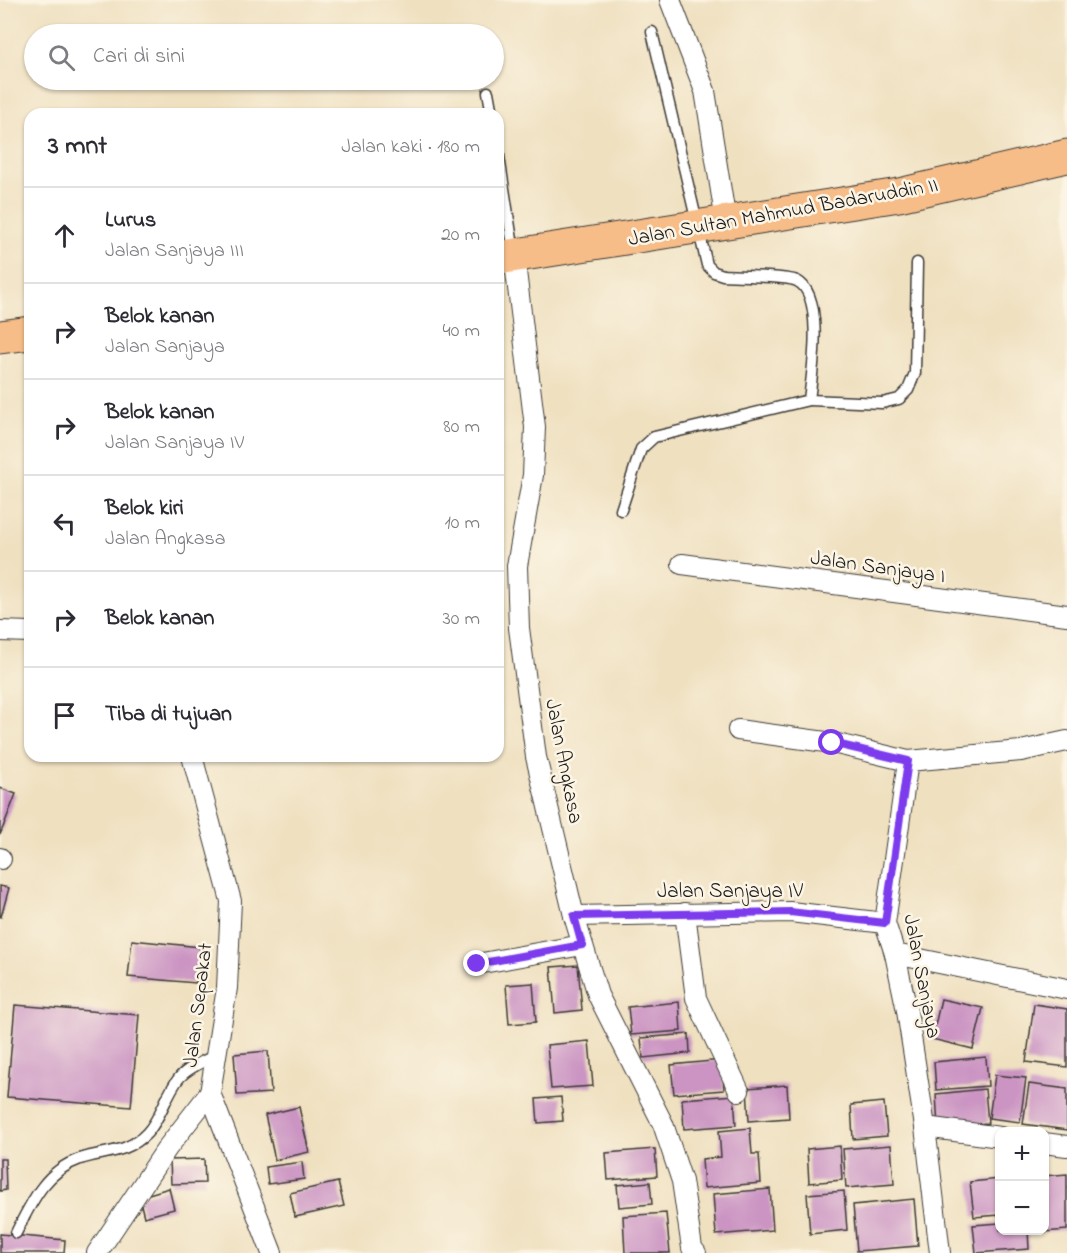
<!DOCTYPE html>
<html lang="id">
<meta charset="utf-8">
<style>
body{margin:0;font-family:"Indie Flower",sans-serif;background:#f7f7f7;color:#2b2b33}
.controls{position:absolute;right:18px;bottom:18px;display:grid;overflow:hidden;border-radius:12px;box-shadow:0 2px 4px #0004}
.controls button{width:54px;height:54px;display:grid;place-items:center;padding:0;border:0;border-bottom:2px solid #e1e1e2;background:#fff;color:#2b2b33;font:30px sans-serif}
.stop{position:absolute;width:18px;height:18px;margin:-14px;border:4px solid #7c3aed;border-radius:50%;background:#fff}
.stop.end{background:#7c3aed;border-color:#fff;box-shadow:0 2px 6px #0008}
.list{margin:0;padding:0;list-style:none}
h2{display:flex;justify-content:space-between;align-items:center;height:78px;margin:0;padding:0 24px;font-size:26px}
h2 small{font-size:20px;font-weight:400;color:#7c7c81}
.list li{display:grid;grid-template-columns:39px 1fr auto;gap:18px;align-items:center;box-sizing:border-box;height:96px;padding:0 24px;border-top:2px solid #e1e1e2}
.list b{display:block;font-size:22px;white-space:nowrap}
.list p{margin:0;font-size:20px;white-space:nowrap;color:#7c7c81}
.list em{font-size:20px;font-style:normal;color:#7c7c81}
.icon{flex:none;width:33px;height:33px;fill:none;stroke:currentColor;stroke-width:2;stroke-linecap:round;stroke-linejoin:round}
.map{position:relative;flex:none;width:1067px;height:1253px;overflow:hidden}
.search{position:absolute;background:#fff;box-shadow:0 2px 4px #0004;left:24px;top:24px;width:480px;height:66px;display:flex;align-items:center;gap:15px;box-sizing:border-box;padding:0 21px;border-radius:33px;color:#7c7c81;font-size:22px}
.panel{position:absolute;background:#fff;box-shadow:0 2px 4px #0004;left:24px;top:108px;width:480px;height:654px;border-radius:18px}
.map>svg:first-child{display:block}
.building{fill:#cb94c3}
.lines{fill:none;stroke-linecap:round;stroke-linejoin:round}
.lane-casing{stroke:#3c3935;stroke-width:13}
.street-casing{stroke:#3c3935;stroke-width:22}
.highway-casing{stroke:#3c3935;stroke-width:35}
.lane{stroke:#fff;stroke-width:10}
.street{stroke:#fff;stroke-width:20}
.highway{stroke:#f7bd88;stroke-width:33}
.route{stroke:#7c3aed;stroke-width:8}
.labels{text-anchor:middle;stroke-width:5;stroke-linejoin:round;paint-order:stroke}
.street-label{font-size:21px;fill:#1c1c1c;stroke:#fcf5e5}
</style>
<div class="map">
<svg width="1067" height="1253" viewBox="0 0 1067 1253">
<rect width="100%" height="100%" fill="#fcf5e5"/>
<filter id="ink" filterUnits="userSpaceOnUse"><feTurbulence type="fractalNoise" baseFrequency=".0167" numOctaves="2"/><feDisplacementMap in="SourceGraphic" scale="12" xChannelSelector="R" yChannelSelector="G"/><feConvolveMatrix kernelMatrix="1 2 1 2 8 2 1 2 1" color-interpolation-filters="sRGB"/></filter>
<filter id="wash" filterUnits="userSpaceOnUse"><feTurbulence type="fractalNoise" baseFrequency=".008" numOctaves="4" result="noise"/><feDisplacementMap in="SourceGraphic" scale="24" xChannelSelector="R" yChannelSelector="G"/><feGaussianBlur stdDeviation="1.35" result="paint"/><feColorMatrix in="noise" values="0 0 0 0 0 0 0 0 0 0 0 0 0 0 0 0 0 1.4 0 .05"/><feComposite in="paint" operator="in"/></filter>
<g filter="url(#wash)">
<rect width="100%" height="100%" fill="#efe0c0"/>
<g id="blocks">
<g class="building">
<path d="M0,788L16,794L0,835Z"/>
<path d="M0,886L9,888L1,917H0Z"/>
<path d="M132,940L200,947L196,983L128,977Z"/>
<path d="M578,965L582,1010L555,1013L551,967Z"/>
<path d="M533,983L536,1022L509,1024L506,985Z"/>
<path d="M941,999L983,1008L973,1049L932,1039Z"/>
<path d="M679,1002L681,1031L631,1035L628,1007Z"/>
<path d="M1034,1004L1067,1009V1067L1026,1062Z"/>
<path d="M15,1005L139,1015L131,1107L7,1097Z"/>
<path d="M689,1034L690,1053L643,1058L641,1038Z"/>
<path d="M589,1041L593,1086L551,1089L547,1045Z"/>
<path d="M268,1051L271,1093L237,1095L234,1054Z"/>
<path d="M986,1057L988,1086L936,1090L934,1062Z"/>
<path d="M722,1060L724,1090L674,1094L671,1065Z"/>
<path d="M995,1075L1026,1078L1020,1122L989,1118Z"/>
<path d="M1029,1084L1067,1089V1130L1023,1124Z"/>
<path d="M787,1085L789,1118L749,1121L747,1088Z"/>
<path d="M985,1089L988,1123L938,1127L936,1094Z"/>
<path d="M734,1095L736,1125L684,1129L682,1099Z"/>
<path d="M561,1097L563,1121L538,1123L536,1099Z"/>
<path d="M884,1102L887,1136L853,1139L851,1105Z"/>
<path d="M299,1107L309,1152L275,1160L265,1115Z"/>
<path d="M750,1128L752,1154H759L761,1183L704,1188L702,1159L721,1157L719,1131Z"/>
<path d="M891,1145L894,1184L846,1188L843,1149Z"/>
<path d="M840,1146L842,1180L809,1183L807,1149Z"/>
<path d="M655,1149L657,1176L608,1180L606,1153Z"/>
<path d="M0,1159H5L6,1190L0,1191Z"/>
<path d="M204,1159L205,1183L171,1184L170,1160Z"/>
<path d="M302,1162L304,1179L268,1184L266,1167Z"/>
<path d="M1067,1174V1230L1044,1232V1176Z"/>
<path d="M1000,1179V1215L974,1217L970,1182Z"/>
<path d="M338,1182L344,1206L295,1217L290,1193Z"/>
<path d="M650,1182L652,1204L619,1207L617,1185Z"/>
<path d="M169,1188L174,1209L144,1217L139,1197Z"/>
<path d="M770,1189L773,1230L716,1235L713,1194Z"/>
<path d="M844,1191L847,1230L810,1234L807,1194Z"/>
<path d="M914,1199L918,1246L857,1251L853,1205Z"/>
<path d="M666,1213L670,1253H625L623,1216Z"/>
<path d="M1000,1223V1230H1028L1029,1249L976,1253L973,1225Z"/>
<path d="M0,1234L65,1240L64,1253H0Z"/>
</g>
</g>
</g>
<g filter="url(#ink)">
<use href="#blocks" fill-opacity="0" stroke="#3c3935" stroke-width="1.5"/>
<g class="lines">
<g class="lane-casing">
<g id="lane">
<path d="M488,92L492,114"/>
<path d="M498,150L514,253"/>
<path d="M809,400L882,403L899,399L908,390L915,373L917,263"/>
<path d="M621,510L641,449L654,437L809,400C812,374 825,295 797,281C787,276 738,276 723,275L714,272L707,265L652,32"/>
<path d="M16,1233C31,1203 45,1171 80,1159C104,1151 127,1154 147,1133C161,1118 166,1094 179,1078C188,1067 205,1061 218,1054"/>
</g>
</g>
<g class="street-casing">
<g id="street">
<path d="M670,0L705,91L726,222"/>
<path d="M514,255L535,427L533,475L517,566L519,628L536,757L574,916L598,995L663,1124L682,1181L692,1248L696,1253"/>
<path d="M682,564L1067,615"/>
<path d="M0,631L30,632"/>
<path d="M738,730L833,743L908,761"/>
<path d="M192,756L231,901L227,988L210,1093L272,1253"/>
<path d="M0,858L1,859"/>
<path d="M685,913L696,998L739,1091"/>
<path d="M574,916L790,912L885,923"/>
<path d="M895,954L1067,989"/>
<path d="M477,964L582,945"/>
<path d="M925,1127L1000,1137"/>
<path d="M1044,1143L1067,1146"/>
<path d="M97,1253L168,1147L210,1093"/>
<path d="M940,1253L925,1127L907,1011L895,954L885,923L908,761L1021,751L1067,741"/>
</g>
</g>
<g class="highway-casing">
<g id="highway">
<path d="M498,258L899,195L1067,156"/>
<path d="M0,337L30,333"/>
</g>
</g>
<use href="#lane" class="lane"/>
<use href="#street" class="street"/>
<use href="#highway" class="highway"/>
</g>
</g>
<g class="lines" filter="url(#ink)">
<path class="route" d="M477,964L582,945L574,916L790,912L885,923L908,761L832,743"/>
</g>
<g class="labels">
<g class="street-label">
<text transform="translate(783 211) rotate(-10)" y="7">Jalan Sultan Mahmud Badaruddin II</text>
<text transform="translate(878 566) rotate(8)" y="7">Jalan Sanjaya I</text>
<text transform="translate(565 761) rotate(79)" y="7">Jalan Angkasa</text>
<text x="730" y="897">Jalan Sanjaya IV</text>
<text transform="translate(923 976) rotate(79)" y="7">Jalan Sanjaya</text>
<text transform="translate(197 1005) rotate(-83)" y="7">Jalan Sepakat</text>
</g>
</g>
</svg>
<div class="controls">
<button>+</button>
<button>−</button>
</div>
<div class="stop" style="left:832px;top:743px"></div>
<div class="stop end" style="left:477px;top:964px"></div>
<div class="search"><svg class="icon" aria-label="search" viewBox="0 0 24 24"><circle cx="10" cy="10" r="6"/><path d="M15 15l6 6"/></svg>Cari di sini</div>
<section class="panel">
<h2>3 mnt<small>Jalan kaki · 180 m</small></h2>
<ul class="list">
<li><svg class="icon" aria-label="ahead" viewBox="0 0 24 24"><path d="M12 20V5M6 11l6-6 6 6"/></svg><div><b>Lurus</b><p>Jalan Sanjaya III</p></div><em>20 m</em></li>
<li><svg class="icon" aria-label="right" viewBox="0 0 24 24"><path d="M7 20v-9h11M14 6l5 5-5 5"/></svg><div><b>Belok kanan</b><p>Jalan Sanjaya</p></div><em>40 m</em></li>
<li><svg class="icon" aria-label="right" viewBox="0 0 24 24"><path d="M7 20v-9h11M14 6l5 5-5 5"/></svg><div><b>Belok kanan</b><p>Jalan Sanjaya IV</p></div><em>80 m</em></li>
<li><svg class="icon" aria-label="left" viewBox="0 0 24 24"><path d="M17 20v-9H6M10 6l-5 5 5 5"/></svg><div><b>Belok kiri</b><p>Jalan Angkasa</p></div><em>10 m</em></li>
<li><svg class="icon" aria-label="right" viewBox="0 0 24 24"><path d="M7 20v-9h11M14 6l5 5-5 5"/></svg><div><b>Belok kanan</b></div><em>30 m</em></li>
<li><svg class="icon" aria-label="arrive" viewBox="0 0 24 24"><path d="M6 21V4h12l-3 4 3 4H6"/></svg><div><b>Tiba di tujuan</b></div></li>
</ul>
</section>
</div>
